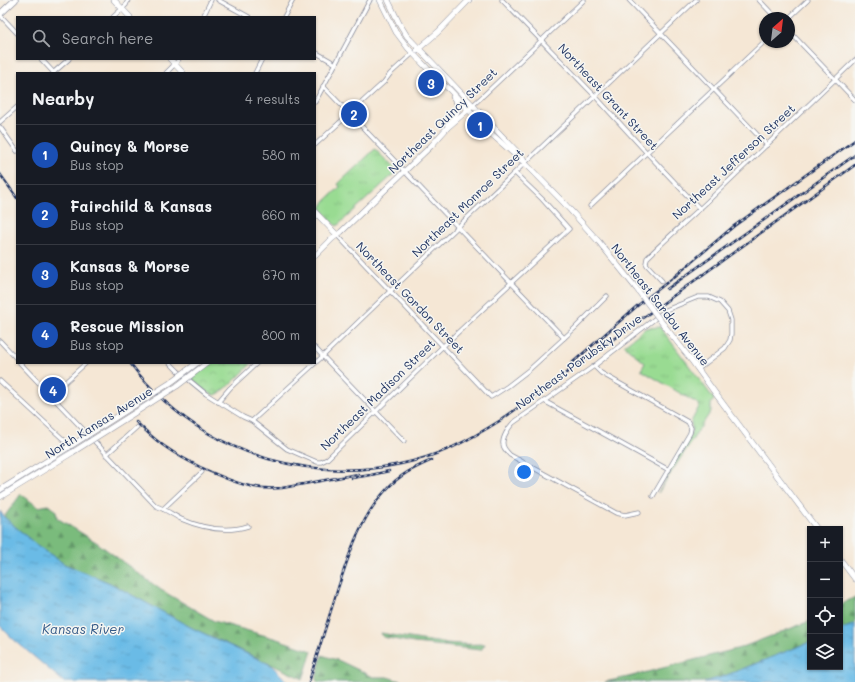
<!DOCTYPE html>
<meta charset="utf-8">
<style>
body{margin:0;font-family:Mali,sans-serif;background:#20242c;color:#f1f3f6}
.controls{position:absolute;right:12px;bottom:12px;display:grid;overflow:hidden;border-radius:0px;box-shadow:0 1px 3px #0004}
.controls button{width:36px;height:36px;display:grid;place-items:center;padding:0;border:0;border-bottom:1px solid #363941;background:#171b24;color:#f1f3f6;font:20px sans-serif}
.compass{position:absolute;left:759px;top:12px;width:36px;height:36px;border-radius:50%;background:#171b24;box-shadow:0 1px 3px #0004;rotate:28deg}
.you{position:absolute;left:524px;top:472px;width:14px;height:14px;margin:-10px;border:3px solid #fff;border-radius:50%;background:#1a73e8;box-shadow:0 0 0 6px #1a73e833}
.badge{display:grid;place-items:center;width:26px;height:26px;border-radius:50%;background:#8c9099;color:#fff;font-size:13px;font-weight:700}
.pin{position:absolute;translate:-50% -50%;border:2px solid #fff;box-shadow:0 1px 4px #0006}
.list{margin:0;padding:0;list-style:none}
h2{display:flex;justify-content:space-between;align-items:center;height:52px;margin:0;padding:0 16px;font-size:17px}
h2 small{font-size:13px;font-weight:400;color:#9ea1a6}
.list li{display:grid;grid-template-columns:26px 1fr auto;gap:12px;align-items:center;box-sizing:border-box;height:60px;padding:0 16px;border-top:1px solid #363941}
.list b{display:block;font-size:15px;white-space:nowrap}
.list p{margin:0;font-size:13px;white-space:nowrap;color:#9ea1a6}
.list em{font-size:13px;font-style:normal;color:#9ea1a6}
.icon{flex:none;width:22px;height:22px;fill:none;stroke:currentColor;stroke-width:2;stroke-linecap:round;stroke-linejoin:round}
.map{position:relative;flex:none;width:855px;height:682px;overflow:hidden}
.search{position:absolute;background:#171b24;box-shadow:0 1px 3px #0004;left:16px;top:16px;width:300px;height:44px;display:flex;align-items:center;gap:10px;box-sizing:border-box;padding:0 14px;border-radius:0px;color:#9ea1a6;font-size:15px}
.panel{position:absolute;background:#171b24;box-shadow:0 1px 3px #0004;left:16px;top:72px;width:300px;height:292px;border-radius:0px}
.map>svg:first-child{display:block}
.grass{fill:url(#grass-tufts);stroke:#5a8578}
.forest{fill:url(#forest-firs);stroke:#4a756d}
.park{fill:url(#park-crowns);stroke:#5a8578}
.water{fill:url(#water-ripples);stroke:#4375a2}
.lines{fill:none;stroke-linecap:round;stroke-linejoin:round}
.minor-casing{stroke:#888b9a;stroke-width:5}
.secondary-casing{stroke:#888b9a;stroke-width:6}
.primary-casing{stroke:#888b9a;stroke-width:7}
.minor{stroke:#fff;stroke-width:3.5}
.secondary{stroke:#fff;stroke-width:5}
.primary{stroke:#fff;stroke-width:5.5}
.rail-casing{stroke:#1b2f5e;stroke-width:2.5}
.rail{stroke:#f6f6f2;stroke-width:1;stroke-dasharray:3;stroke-linecap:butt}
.secondary-bridge-casing{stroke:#888b9a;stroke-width:6;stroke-linecap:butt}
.secondary-bridge{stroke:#fff;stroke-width:5}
.labels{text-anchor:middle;stroke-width:3;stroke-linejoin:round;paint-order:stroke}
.street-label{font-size:12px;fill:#1b2f5e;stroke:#f6f6f2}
.water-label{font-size:13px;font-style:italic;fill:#335987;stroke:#f6f6f2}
</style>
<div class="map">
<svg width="855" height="682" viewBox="0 0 855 682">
<defs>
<pattern id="grass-tufts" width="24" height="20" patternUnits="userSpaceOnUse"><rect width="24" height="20" fill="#99db92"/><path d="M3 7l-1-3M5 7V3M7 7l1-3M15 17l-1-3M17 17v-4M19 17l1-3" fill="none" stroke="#83bc80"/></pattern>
<pattern id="forest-firs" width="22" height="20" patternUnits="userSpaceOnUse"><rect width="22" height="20" fill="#7abb7c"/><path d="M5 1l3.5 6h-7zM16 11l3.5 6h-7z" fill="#639869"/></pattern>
<pattern id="park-crowns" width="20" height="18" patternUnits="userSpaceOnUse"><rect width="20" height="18" fill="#99db92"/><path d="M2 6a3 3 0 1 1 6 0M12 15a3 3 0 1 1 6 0" fill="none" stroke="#83bc80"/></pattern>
<pattern id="water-ripples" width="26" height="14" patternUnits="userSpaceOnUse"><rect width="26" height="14" fill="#6bbbe6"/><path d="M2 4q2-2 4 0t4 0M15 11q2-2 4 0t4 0" fill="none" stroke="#5798be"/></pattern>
</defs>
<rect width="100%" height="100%" fill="#f6f6f2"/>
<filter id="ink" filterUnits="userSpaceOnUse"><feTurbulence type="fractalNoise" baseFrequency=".025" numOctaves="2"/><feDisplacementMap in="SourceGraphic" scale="8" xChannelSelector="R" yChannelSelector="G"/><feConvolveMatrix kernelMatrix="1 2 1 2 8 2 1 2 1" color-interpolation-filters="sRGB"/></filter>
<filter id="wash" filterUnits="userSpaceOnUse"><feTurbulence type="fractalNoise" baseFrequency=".012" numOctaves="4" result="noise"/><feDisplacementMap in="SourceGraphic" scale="16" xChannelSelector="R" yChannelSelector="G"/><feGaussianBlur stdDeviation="0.9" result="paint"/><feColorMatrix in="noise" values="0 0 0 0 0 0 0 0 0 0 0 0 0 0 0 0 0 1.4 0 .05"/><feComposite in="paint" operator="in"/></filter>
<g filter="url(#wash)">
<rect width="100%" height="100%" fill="#f5e7d5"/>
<g class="grass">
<path d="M375,149L396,170L395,173L337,226L334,224L321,208L326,200L340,187L338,184Z"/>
<path d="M660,327L714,399L711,404V411L658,493L691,433L692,428L691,422L700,405L641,370L645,363L624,345L646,328Z"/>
</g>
<g class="forest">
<path d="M21,494L38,507L48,505L56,511L57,518L96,542L161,590L214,621L277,639L312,651L303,679L192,628L110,583L64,564L34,543L4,517Z"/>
<path d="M855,597V624L840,630V605Z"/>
<path d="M810,621V642L722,677L705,682H605L628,677L740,648Z"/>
<path d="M381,633C415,639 450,646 485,644L481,650L414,643L383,637Z"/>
<path d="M322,655L340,661L373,677H387L404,682H318L316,680Z"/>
</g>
<path class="park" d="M210,363H252C246,369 221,396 214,395C208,394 197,383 191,378Z"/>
<g class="water">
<path d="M0,511L4,517L34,543L64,564L110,583L192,628L271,665L288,682H64L12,638L0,626Z"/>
<path d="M855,624V682H705L722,677L810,642V667H840V630Z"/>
</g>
</g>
<g filter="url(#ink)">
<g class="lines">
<g class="minor-casing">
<g id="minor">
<path d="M218,0L249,17"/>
<path d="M502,0L595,96L647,153L700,209"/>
<path d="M629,0L767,145"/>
<path d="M759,0L776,18"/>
<path d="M0,15L17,33"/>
<path d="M113,17L126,5L128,0"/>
<path d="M203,17L211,0"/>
<path d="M284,17L293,0"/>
<path d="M789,18L808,0"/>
<path d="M789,31L855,100"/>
<path d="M315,52L336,64"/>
<path d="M41,59L54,73"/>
<path d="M53,73L69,59"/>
<path d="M166,73L175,64L179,59"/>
<path d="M255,73L262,59"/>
<path d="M323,86L564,338"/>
<path d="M315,102L370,0"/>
<path d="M472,106L485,94L584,0"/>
<path d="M0,122L17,107"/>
<path d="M0,127L17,151"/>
<path d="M315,145L384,82L390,74L413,53"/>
<path d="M590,206L765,41"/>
<path d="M337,235L491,397L508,386L530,369L575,328L607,296"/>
<path d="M662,281L647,265L646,263L647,258C667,238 689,219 709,200C758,153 807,107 855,60"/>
<path d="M0,341L17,359"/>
<path d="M315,348L404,441"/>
<path d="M20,363L156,506C165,509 173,515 181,519C202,528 226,533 248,526"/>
<path d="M170,363L178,371L206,394L243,417L252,421L287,449L317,462H321L327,459L439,350L569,229L542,199L515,173"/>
<path d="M594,366L601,373L688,422L691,428L690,433L653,496"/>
<path d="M0,381L64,440L70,448"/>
<path d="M51,395L86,363"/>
<path d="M544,401L669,470"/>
<path d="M218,402L230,388L257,363"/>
<path d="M252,421L323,356L383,298L696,0"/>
<path d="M106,455L137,427"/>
<path d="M163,509L202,472"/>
<path d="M639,512L625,515L616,513L510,455C507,452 503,448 503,444C502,438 509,427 513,423L594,366L666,310L698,297H709L720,302L728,311L731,320V334L730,340L725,348L698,369"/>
</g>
</g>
<g class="secondary-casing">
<g id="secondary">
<path d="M114,0L130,17"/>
<path d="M380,0L396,32L408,48L441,83L449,89L465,106L489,132L521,160L524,162"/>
<path d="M388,0L399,23L407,36L523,158L525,163L563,202L599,242L636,288"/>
<path d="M417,50L438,32L469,0"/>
<path d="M170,59L183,73"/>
<path d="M447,124C456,115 463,109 453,97"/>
<path d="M315,212L337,235"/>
<path d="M315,256L332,239L341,232L431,146L448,127L470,108"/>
<path d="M663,324L692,361L718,397L817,529"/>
<path d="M0,490L69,447"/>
<path d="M0,497L73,452"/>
<path d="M840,559L855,579"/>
</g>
</g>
<g class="primary-casing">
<path id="primary" d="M0,14L15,0"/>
</g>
<use href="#minor" class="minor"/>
<use href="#secondary" class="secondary"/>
<use href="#primary" class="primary"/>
<g class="rail-casing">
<g id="rail">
<path d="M0,174L17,198"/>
<path d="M667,289L855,155"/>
<path d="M130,363C151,391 176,414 206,432C280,476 374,482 453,447C470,439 485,430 501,420L855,165"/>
<path d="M571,364L637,306L674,277L734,226L855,140"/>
<path d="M136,422C146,431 156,441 167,448C178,456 190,462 202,468C229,480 251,491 282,488L358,474"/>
<path d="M352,478L371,475L389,471"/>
<path d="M309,682C318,651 328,620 338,588C349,554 361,517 386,490C399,475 414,468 432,460"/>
</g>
</g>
<use href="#rail" class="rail"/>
<g class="secondary-bridge-casing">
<g id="secondary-bridge">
<path d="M636,288L663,324"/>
<path d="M69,447L170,383L197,363"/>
<path d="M73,452L177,386L207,363"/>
</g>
</g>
<use href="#secondary-bridge" class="secondary-bridge"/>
</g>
</g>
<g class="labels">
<g class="street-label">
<text transform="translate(608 97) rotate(47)" y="4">Northeast Grant Street</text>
<text transform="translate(443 121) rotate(-44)" y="4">Northeast Quincy Street</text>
<text transform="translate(734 162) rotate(-43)" y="4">Northeast Jefferson Street</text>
<text transform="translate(468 203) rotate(-44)" y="4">Northeast Monroe Street</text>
<text transform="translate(410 298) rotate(46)" y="4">Northeast Gordon Street</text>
<text transform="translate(660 305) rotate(52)" y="4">Northeast Sardou Avenue</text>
<text transform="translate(579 362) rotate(-36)" y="4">Northeast Porubsky Drive</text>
<text transform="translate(378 395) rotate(-44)" y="4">Northeast Madison Street</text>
<text transform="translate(99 423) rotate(-32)" y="4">North Kansas Avenue</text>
</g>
<g class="water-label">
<text x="83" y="634">Kansas River</text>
</g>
</g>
</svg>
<div class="controls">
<button>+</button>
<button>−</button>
<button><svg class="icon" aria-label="locate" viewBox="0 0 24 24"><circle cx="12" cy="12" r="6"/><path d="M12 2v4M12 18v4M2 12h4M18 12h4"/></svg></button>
<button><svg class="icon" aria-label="layers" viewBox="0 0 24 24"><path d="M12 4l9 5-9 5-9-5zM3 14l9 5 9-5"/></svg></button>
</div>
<svg class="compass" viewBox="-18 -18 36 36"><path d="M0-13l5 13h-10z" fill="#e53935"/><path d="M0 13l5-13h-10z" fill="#9ea1a6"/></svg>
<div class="you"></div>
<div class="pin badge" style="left:480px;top:125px;background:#1a4fb4">1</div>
<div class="pin badge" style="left:354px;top:114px;background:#1a4fb4">2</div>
<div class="pin badge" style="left:431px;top:83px;background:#1a4fb4">3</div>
<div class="pin badge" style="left:53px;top:390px;background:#1a4fb4">4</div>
<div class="search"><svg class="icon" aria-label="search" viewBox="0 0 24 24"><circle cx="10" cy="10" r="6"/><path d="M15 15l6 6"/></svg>Search here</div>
<section class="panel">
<h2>Nearby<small>4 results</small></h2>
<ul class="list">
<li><span class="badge" style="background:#1a4fb4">1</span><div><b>Quincy &amp; Morse</b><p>Bus stop</p></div><em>580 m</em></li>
<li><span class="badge" style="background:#1a4fb4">2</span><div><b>Fairchild &amp; Kansas</b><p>Bus stop</p></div><em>660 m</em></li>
<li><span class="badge" style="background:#1a4fb4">3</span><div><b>Kansas &amp; Morse</b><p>Bus stop</p></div><em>670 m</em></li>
<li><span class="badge" style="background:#1a4fb4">4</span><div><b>Rescue Mission</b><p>Bus stop</p></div><em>800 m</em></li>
</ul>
</section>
</div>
